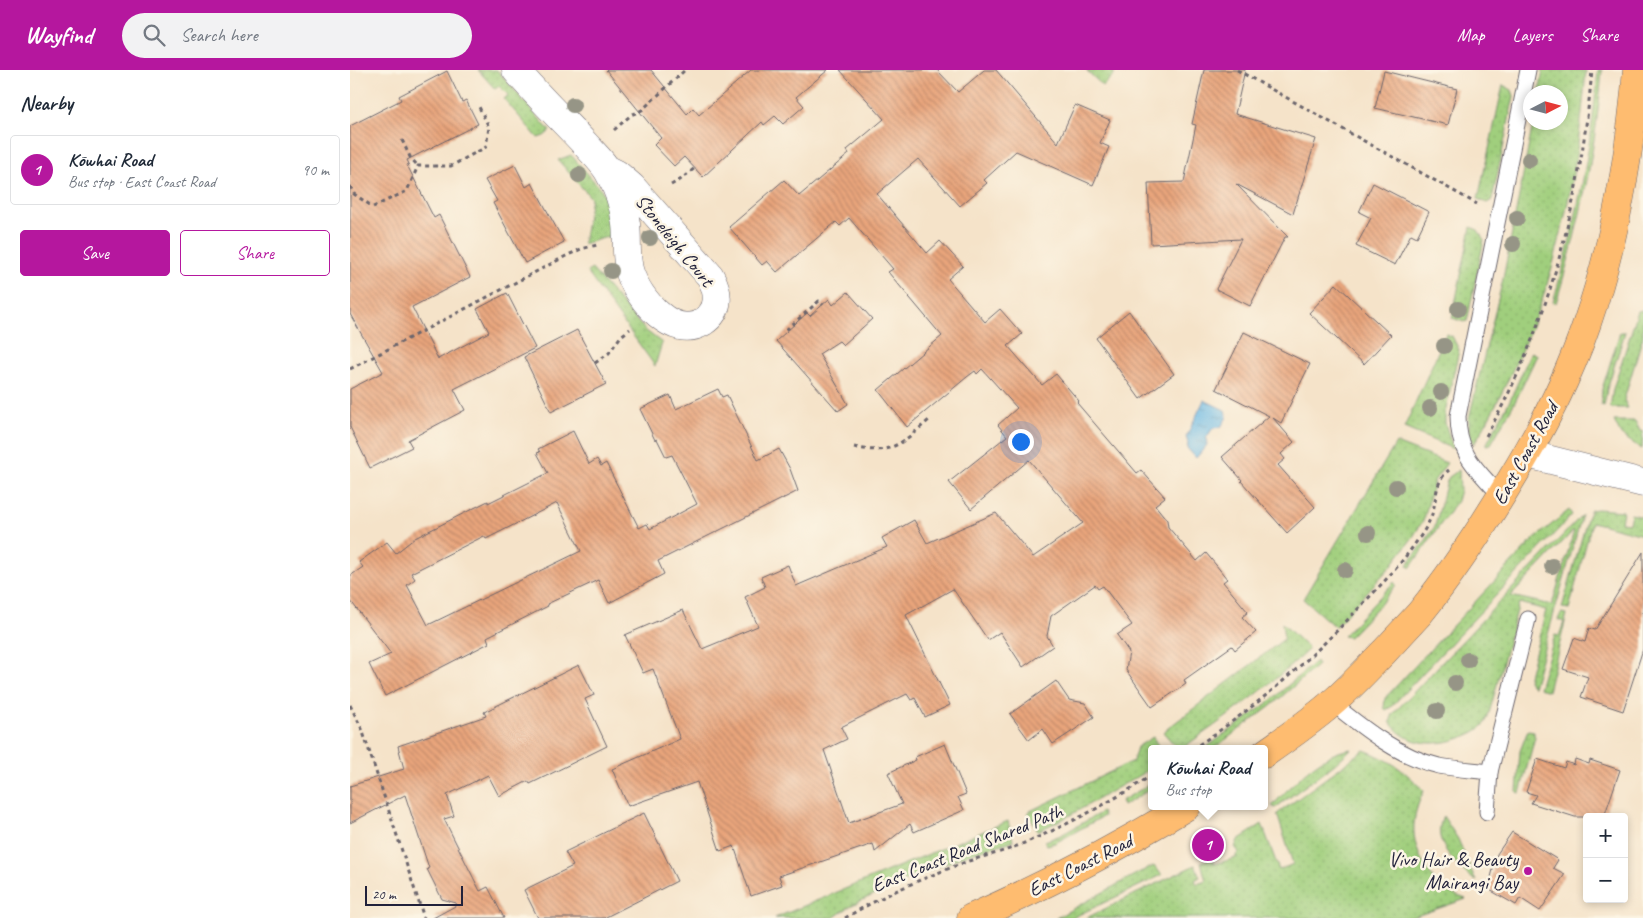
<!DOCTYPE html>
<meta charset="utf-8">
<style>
body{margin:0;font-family:Caveat,sans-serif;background:#f2f2f3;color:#1f2937}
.controls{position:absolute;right:15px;bottom:15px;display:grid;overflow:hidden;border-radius:5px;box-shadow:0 2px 8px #0003}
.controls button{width:45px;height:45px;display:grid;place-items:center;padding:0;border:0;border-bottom:1px solid #e0e1e3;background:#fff;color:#1f2937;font:25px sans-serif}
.compass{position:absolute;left:1173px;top:15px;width:45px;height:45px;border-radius:50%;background:#fff;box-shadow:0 2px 8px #0003;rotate:84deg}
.scale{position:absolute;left:15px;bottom:12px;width:98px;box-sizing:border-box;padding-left:5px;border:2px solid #22223b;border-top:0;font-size:14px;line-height:18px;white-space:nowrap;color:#22223b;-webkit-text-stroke:4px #fcf5e5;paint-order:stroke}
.you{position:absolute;left:670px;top:371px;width:18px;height:18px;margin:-12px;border:4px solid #fff;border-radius:50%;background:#1a73e8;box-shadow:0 0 0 8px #1a73e833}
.badge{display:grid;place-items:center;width:32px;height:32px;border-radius:50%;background:#b5179e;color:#fff;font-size:16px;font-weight:700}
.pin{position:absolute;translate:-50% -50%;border:2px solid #fff;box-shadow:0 1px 5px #0006}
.popup{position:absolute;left:798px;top:675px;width:120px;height:65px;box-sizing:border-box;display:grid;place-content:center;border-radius:5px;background:#fff;filter:drop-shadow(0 1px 4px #0005);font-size:16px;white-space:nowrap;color:#747a83}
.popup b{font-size:19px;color:#1f2937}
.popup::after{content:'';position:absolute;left:50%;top:100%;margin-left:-10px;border:10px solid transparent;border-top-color:#fff}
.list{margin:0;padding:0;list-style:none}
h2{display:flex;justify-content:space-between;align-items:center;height:65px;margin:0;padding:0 20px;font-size:21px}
h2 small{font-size:16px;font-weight:400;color:#747a83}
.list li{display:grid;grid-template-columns:32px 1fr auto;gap:15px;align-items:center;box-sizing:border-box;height:70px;margin:0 10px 10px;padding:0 10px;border:1px solid #e0e1e3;border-radius:5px}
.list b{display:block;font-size:19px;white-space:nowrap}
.list p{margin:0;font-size:16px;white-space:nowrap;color:#747a83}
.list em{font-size:16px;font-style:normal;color:#747a83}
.actions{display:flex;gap:10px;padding:15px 20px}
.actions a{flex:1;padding:11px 0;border:1px solid #b5179e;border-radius:5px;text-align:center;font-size:18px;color:#b5179e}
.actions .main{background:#b5179e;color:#fff}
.icon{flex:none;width:28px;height:28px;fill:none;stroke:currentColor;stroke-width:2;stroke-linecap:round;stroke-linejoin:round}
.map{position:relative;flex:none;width:1293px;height:848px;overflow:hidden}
header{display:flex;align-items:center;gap:30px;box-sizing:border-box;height:70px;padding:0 25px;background:#b5179e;color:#fff}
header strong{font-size:24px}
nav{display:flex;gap:28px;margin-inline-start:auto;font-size:18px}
.search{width:350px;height:45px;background:#f2f2f3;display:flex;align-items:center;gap:12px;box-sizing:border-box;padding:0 18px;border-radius:28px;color:#747a83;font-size:19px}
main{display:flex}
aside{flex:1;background:#fff}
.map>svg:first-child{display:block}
.grass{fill:url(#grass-dots);stroke:#61785c;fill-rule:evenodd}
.water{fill:url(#water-ripples);stroke:#476e90}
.building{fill:url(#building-back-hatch);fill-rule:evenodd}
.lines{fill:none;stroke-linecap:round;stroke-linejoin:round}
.lane-casing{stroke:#6c666d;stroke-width:17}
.street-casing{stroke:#6c666d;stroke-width:29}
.primary-casing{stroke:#6c666d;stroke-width:29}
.path{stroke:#6c666d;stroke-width:3;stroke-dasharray:4 4;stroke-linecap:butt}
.lane{stroke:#fff;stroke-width:15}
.street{stroke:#fff;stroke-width:28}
.primary{stroke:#febc70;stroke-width:28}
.tree{fill:#969586}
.poi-dot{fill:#b5179e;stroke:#fcf5e5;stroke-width:2}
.labels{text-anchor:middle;stroke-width:5;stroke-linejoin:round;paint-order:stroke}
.street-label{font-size:20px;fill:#22223b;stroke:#fcf5e5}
.poi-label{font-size:20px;fill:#22223b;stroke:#fcf5e5;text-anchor:end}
</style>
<header>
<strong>Wayfind</strong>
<div class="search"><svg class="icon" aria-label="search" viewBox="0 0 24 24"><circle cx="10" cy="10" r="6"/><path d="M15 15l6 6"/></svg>Search here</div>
<nav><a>Map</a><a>Layers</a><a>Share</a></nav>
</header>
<main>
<aside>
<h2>Nearby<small></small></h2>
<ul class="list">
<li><span class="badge">1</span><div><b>Kōwhai Road</b><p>Bus stop · East Coast Road</p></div><em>90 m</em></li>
</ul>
<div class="actions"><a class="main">Save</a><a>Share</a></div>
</aside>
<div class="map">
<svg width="1293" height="848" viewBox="0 0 1293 848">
<defs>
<pattern id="grass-dots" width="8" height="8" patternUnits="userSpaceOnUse" patternTransform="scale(1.25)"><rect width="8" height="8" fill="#a0cf7d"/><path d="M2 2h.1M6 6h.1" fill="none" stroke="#8ab16d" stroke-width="1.8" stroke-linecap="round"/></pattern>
<pattern id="water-ripples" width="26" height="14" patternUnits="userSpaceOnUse" patternTransform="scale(1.25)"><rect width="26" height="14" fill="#6cb9e5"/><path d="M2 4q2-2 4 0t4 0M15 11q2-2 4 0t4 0" fill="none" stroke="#5896bb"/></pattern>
<pattern id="building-back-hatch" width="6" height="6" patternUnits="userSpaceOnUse" patternTransform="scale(1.25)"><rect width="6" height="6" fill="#e9a57c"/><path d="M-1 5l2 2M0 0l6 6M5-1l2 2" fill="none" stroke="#bc8667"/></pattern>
</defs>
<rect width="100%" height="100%" fill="#fcf5e5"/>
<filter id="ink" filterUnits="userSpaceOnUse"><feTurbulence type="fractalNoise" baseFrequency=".02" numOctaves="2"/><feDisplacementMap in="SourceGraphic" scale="10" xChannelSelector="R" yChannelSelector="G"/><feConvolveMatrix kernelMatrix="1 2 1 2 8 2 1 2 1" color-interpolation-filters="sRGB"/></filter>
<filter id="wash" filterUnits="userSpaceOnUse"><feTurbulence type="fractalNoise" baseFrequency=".0096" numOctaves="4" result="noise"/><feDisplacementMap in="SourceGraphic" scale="20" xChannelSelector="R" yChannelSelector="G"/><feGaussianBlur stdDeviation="1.12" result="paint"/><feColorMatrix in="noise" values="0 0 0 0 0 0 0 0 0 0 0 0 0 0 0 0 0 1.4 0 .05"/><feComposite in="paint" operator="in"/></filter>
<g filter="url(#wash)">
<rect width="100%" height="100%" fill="#f5e3c9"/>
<g class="grass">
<path d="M128,0H147L200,61L194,66L188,68L154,29L158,25L149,16L145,19Z"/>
<path d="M736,0H760L765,3L753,16Z"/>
<path d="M1193,0H1236C1230,77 1217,153 1193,227C1185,251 1174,274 1164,297C1152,323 1139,350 1124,374L1119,364V348L1153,209L1183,53L1210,52V22H1189Z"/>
<path d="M1248,0H1252C1246,80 1229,157 1206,233L1203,232C1226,155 1241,79 1248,0Z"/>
<path d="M1153,15L1162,20L1164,26L1142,130L1137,133L1128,129Z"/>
<path d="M221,85L251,119L259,133L264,165L233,174L241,128L208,90Z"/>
<path d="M1121,157L1128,160L1134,170L1117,251L1114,252L1102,248Z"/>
<path d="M242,199L295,260L312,273L305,296L237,202Z"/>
<path d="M1293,240V266L1274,330L1278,338H1260L1263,319L1288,241Z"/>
<path d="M1270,262H1275L1257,319L1254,336L1251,335L1252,319Z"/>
<path d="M1096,264L1102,266L1109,280L1095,343V353L1103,378H1101L1054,358Z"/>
<path d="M1181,282L1187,285L1165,332L1141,374L1136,375L1160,330Z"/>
<path d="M1264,351H1285L1290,361L1293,362L1292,379L1271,365Z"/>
<path d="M1046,373L1097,393L1084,411L1074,449L1063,467L1042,495L985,557L953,529Z"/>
<path d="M1109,400L1110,420L1107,431L1060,498L1057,495L1076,470L1085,456L1097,411L1099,407Z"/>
<path d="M1247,439L1273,441L1271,452L1279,453L1281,444L1293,447V465L1242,452L1219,539L1212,538L1238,446L1241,440Z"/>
<path d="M1219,440L1222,445L1041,637L1036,640L1034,638L1035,628L1184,469Z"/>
<path d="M1232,445L1183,617L1178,610L1196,540L1169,533L1140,640C1138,645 1137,651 1134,655C1130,659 1123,663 1118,665C1092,677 1057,678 1040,652L1043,644ZM1224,461L1202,535L1161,526L1223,461Z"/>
<path d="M1044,512L1046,515L1029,536L999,567L993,566Z"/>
<path d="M1211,543L1217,544L1198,621L1189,618L1205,565L1209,566L1214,552L1208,550Z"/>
<path d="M932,553L959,579C919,617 876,648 831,679H828L813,662L934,569Z"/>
<path d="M966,591L968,595L921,636L863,679H854L919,632Z"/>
<path d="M1178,660L1184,661V665L1185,667L1170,723L1167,722L1170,681Z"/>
<path d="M803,667L810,679H802V698L717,747L688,761L678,742L783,691L787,677Z"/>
<path d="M1001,679L985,694L925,738L922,736C944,713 968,684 1001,679Z"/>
<path d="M1014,680C1039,689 1056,701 1074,721C1060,748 1060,773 1077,799C1081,805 1085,813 1091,817C1098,823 1108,826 1116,829L1060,848H736L845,795L850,807L845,810L847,814L856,811L851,792L862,788L865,794L886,788V785L889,782L885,777L888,770L912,754L929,800L943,794L927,744Z"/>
<path d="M802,713V718L773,736L771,731Z"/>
<path d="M752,742L754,746L705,773L697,775L695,771L711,765Z"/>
<path d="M1093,746L1108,769L1126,811C1114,803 1095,784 1091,770C1088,762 1090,754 1093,746Z"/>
<path d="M658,751L663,771L618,784L538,818L502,835L483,848H425Z"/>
<path d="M804,796L812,805L722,848H706L790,802Z"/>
</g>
<path class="water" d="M854,330L875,340L877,347L871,357L863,358L856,368L857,375L846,388L837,378L838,373L836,367Z"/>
<g id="blocks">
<g class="building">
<path d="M256,0H301L337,44L343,38L349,45L401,0H478L446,27L454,36L433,54L425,46L414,55L412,52L353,107L334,87L324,96L304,75L311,68Z"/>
<path d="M490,0H587L608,22L634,0H646L708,73L725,35L760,50L750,73L759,77L743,115L666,81L634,110L637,113L610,136L568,89L527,124L577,183L590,171L613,196L598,209L635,252L650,239L672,264L658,276L692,315L706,304L729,331L727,333L787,403L791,400L815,427L805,435L817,450L818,457L847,491L856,483L866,495L877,509L873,512L898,542L892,547L906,562L885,580L882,576L834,610L836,614L802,637L776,600L779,582L767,565L782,555L753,516L748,519L745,515L701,546L697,566L703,576L673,597L650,562L638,570L603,519L556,545L600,635L575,647L565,628L561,630L557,624L491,657L497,669L474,680L499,753L552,734L538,703L566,690L565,687L595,674L616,724L608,727L614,740L564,762L560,754L525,782L523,774L429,806L432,815L401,826L384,776L370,781L347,712L278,736L262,699L330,669L303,599L293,603L275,565L333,540L352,579L408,556L395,527L415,517L411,507L438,495L446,516L537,477L532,468L564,450L577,473L646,443L683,487L733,453L679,390L621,439L599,412L657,366L648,355L667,338L632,299L627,304L625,301L617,307L557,357L528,320L592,266L538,202L543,199L499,148L490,156L486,152L427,202L417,191L412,195L379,157L434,110L449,126L499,84L497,80L534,49Z"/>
<path d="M854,0H895L885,44L966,69L943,144L886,114L938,167H935L900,236L866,219L891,169L801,174L798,113L834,112L846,55L842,54Z"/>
<path d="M97,1L112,32L116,30L128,54L57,90L59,94L57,95L84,148L89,145L120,207L62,237L88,289L139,262L127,239L157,223L185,278L104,319L115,340L58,370L62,377L20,398L0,357V319L33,302L0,244V56L51,30L49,26Z"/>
<path d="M1034,1L1107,19L1098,55L1025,38Z"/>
<path d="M165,95L176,117L182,113L214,172L175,193L143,133L147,131L135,110Z"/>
<path d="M1023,113L1079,142L1067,167L1061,164L1045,195L1006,176L1021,148L1009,142Z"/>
<path d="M986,214L1041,265L1014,294L959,243Z"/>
<path d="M498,222L522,249L493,275L489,271L469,284L498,334L488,341L426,271L457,243L460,246L479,229L483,235Z"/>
<path d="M779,241L824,304L790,329L746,268Z"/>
<path d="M227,260L256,314L201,342L174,287Z"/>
<path d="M894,262L960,294L931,353L923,348L944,372L931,384L935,389L928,395L965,437L937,463L891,411L892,410L872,387L919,346L866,319Z"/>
<path d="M368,319L372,327L377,325L408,390L429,379L440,399L448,421L308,491L314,504L259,533L248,510L197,534L198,536L137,567L139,573L35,626L19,594L41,584L0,530V506L13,497L9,492L37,472L46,483L65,468L138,431V433L198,403L187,383L190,382L188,379L223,361L239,394L247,389L251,396L256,393L289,458L297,454L300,459L347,434L322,385L316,387L307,369L305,370L290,339L320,325L326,339ZM207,433L231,481L78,555L57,515L65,509L61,503L134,466L136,469Z"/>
<path d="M1293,482V579L1273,641L1231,627L1238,607L1213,599L1224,568L1235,572L1239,558L1245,560Z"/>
<path d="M229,595L244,625L235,629L257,676L180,714L178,711L149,726L138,705L97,725L104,746L94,749L130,821L138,817L154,848H83L107,835L106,833L92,829L77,799L79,798L55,725L0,753V716L54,699L48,676L136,646L134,642Z"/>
<path d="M706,611L719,630L735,633L744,647L703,674L693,659L679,670L660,644Z"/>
<path d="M1187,689L1214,698L1216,692L1224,695L1225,689L1239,694L1240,690L1270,700L1254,747H1225L1181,733L1186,725L1176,722Z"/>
<path d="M294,743L327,811L254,848H188L174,820L223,796L215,782Z"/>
<path d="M1162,762L1208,790L1203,798L1215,804L1190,841L1170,828L1166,835L1138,819L1147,784Z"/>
</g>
</g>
</g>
<g filter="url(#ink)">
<use href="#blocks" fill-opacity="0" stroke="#6c666d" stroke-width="1"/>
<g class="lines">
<g class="lane-casing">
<g id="lane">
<path d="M1151,426C1127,399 1108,386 1108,346L1178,0"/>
<path d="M982,633C1013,658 1049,687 1089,696C1106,699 1123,700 1140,702"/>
<path d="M1137,742L1140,702L1178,549"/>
</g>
</g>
<g class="street-casing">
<g id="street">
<path d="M166,0C187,26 213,50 236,75C243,83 252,91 258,101C267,116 274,136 276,154C278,171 275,188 280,203C289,229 323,271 353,252C371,240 369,222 360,206L282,117L267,104L257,99"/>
<path d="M1177,384L1293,413"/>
</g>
</g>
<g class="primary-casing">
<g id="primary">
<path d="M914,684C937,668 961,651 982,633C1001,617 1017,599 1034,582C1046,569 1058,556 1070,543C1103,502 1132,458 1159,413C1190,363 1218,309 1237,253C1265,172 1280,86 1287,0"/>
<path d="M621,848C695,816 767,778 837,736"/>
</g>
</g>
<g class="path">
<path d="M887,0L1127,134"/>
<path d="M264,60L281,45L292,40L335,0"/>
<path d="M52,70L60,87L68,96"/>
<path d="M321,115L330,110L345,98"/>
<path d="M0,116L4,124L23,137L57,121L68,96H101L136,77L139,57L128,35"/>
<path d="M436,260L469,231L473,235"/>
<path d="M245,293L259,283L271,266L280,259"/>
<path d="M0,299L216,186L231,179L247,175"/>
<path d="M1136,366C1200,254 1231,128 1242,0"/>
<path d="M504,377C541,386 552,373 579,350"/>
<path d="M0,635L12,659L74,848"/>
<path d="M842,679C903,640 957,593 1007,540C1026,520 1046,500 1062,478C1070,467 1079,455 1083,441C1087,425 1085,412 1099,400"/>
<path d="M495,848C533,825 575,807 616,792C633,786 651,783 667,776C714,757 760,733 802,705"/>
</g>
<use href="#lane" class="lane"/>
<use href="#street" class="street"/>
<use href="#primary" class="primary"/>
</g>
<g class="tree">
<circle cx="223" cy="35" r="8"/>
<circle cx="1179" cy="90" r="8"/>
<circle cx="229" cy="105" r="8"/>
<circle cx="1167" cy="148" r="8"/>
<circle cx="300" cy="168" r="8"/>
<circle cx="1163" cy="174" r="8"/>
<circle cx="261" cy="201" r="8"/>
<circle cx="1108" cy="239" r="8"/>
<circle cx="1094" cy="276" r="8"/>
<circle cx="1091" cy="322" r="8"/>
<circle cx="1080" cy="338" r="8"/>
<circle cx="1046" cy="417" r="8"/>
<circle cx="1018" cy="463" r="8"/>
<circle cx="1202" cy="496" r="8"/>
<circle cx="995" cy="500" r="8"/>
<circle cx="1118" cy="590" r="8"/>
<circle cx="1105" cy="613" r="8"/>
<circle cx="1087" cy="641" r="8"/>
</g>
</g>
<circle class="poi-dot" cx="1178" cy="801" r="5"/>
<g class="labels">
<g class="street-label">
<text transform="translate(325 170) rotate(51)" y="7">Stoneleigh Court</text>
<text transform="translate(1175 383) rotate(-61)" y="7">East Coast Road</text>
<text transform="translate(617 778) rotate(-22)" y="7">East Coast Road Shared Path</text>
<text transform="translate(730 795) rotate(-27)" y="7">East Coast Road</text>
</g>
<g class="poi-label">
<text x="1168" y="796">Vivo Hair &amp; Beauty<tspan x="1168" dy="23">Mairangi Bay</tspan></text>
</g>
</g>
</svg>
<div class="controls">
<button>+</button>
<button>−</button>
</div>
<svg class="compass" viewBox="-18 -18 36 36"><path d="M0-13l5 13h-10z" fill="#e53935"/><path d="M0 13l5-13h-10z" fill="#747a83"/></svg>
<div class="scale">20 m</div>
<div class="you"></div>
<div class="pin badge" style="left:858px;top:775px">1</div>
<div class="popup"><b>Kōwhai Road</b>Bus stop</div>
</div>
</main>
